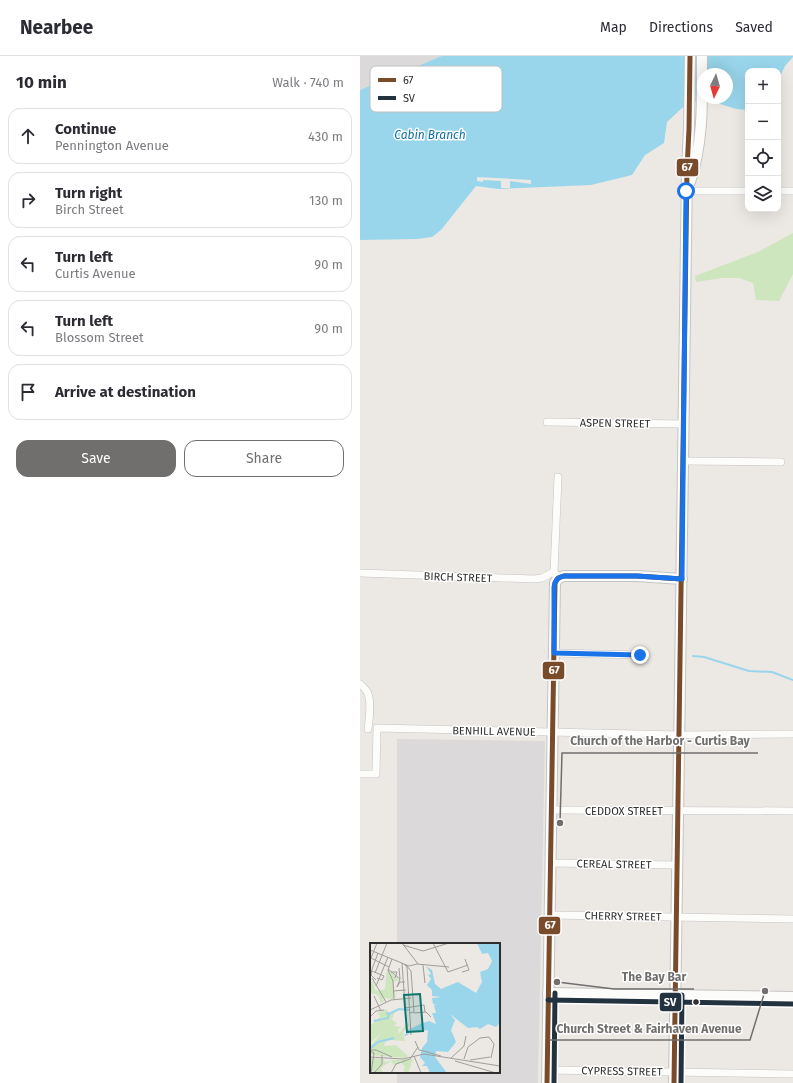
<!DOCTYPE html>
<meta charset="utf-8">
<style>
body{margin:0;font-family:"Fira Sans",sans-serif;background:#f2f2f3;color:#2b2b33}
.controls{position:absolute;right:12px;top:12px;display:grid;overflow:hidden;border-radius:8px;box-shadow:0 4px 16px #0002}
.controls button{width:36px;height:36px;display:grid;place-items:center;padding:0;border:0;border-bottom:1px solid #e1e1e2;background:#fff;color:#2b2b33;font:20px sans-serif}
.compass{position:absolute;left:337px;top:12px;width:36px;height:36px;border-radius:50%;background:#fff;box-shadow:0 4px 16px #0002;rotate:185deg}
.stop{position:absolute;width:12px;height:12px;margin:-9px;border:3px solid #1a73e8;border-radius:50%;background:#fff}
.stop.end{background:#1a73e8;border-color:#fff;box-shadow:0 1px 4px #0008}
.list{margin:0;padding:0;list-style:none}
h2{display:flex;justify-content:space-between;align-items:center;height:52px;margin:0;padding:0 16px;font-size:17px}
h2 small{font-size:13px;font-weight:400;color:#7c7c81}
.list li{display:grid;grid-template-columns:26px 1fr auto;gap:12px;align-items:center;box-sizing:border-box;height:56px;margin:0 8px 8px;padding:0 8px;border:1px solid #e1e1e2;border-radius:12px}
.list b{display:block;font-size:15px;white-space:nowrap}
.list p{margin:0;font-size:13px;white-space:nowrap;color:#7c7c81}
.list em{font-size:13px;font-style:normal;color:#7c7c81}
.actions{display:flex;gap:8px;padding:12px 16px}
.actions a{flex:1;padding:9px 0;border:1px solid #706f6e;border-radius:12px;text-align:center;font-size:14px;color:#706f6e}
.actions .main{background:#706f6e;color:#fff}
.icon{flex:none;width:22px;height:22px;fill:none;stroke:currentColor;stroke-width:2;stroke-linecap:round;stroke-linejoin:round}
.map{position:relative;flex:none;width:433px;height:1027px;overflow:hidden}
header{display:flex;align-items:center;gap:24px;box-sizing:border-box;height:56px;padding:0 20px;background:#fff;border-bottom:1px solid #e1e1e2}
header strong{font-size:19px}
nav{display:flex;gap:22px;margin-inline-start:auto;font-size:14px}
main{display:flex}
aside{flex:1;background:#fff}
.map>svg:first-child{display:block}
.industrial{fill:#dcd9db}
.green{fill:#cee6be}
.water{fill:#99d6ec;fill-rule:evenodd}
.pier{fill:#ece8e4}
.lines{fill:none;stroke-linecap:round;stroke-linejoin:round}
.stream{stroke:#99d6ec;stroke-width:2}
.street-casing{stroke:#c5c4c5;stroke-width:8}
.secondary-casing{stroke:#c5c4c5;stroke-width:12}
.street{stroke:#fcfcfb;stroke-width:7}
.secondary{stroke:#fcfcfb;stroke-width:10}
.bus-1-casing{stroke:#fff;stroke-width:8}
.bus-2-casing{stroke:#fff;stroke-width:8}
.bus-1{stroke:#7a4b2a;stroke-width:5}
.bus-2{stroke:#22323f;stroke-width:5}
.route{stroke:#1a73e8;stroke-width:5}
.bus-dot{fill:#2e2e2e;stroke:#fff;stroke-width:1.5}
.labels{text-anchor:middle;stroke-width:3;stroke-linejoin:round;paint-order:stroke}
.street-label{font-size:11px;fill:#2e2e2e;stroke:#fff}
.water-label{font-size:12px;font-style:italic;fill:#0d6fa3;stroke:#fff}
.inset-river{fill:none;stroke:#99d6ec;stroke-width:2}
.inset-road{fill:none;stroke:#a09e9b;stroke-width:1}
.view{fill:#0f766e;fill-opacity:0.15;stroke:#0f766e;stroke-width:2}
.inset-edge{fill:none;stroke:#2e2e2e;stroke-width:2}
.key{fill:#fff;stroke:#c0c0c0;stroke-width:1}
.key-label{font-size:11px;fill:#2e2e2e}
.leader{fill:none;stroke:#706f6e;stroke-width:1.5}
.callout-dot{fill:#706f6e;stroke:#fff;stroke-width:1.5}
.callout-label{font-size:12px;text-anchor:middle;font-weight:bold;fill:#706f6e;stroke:#fff;stroke-width:3;stroke-linejoin:round;paint-order:stroke}
.line-badge{stroke:#fff;stroke-width:1.5}
.badge-label{font-size:11px;text-anchor:middle;font-weight:bold;fill:#fff}
</style>
<header>
<strong>Nearbee</strong>
<nav><a>Map</a><a>Directions</a><a>Saved</a></nav>
</header>
<main>
<aside>
<h2>10 min<small>Walk · 740 m</small></h2>
<ul class="list">
<li><svg class="icon" aria-label="ahead" viewBox="0 0 24 24"><path d="M12 20V5M6 11l6-6 6 6"/></svg><div><b>Continue</b><p>Pennington Avenue</p></div><em>430 m</em></li>
<li><svg class="icon" aria-label="right" viewBox="0 0 24 24"><path d="M7 20v-9h11M14 6l5 5-5 5"/></svg><div><b>Turn right</b><p>Birch Street</p></div><em>130 m</em></li>
<li><svg class="icon" aria-label="left" viewBox="0 0 24 24"><path d="M17 20v-9H6M10 6l-5 5 5 5"/></svg><div><b>Turn left</b><p>Curtis Avenue</p></div><em>90 m</em></li>
<li><svg class="icon" aria-label="left" viewBox="0 0 24 24"><path d="M17 20v-9H6M10 6l-5 5 5 5"/></svg><div><b>Turn left</b><p>Blossom Street</p></div><em>90 m</em></li>
<li><svg class="icon" aria-label="arrive" viewBox="0 0 24 24"><path d="M6 21V4h12l-3 4 3 4H6"/></svg><div><b>Arrive at destination</b></div></li>
</ul>
<div class="actions"><a class="main">Save</a><a>Share</a></div>
</aside>
<div class="map">
<svg width="433" height="1027" viewBox="0 0 433 1027">
<rect width="100%" height="100%" fill="#ece8e4"/>
<g class="industrial">
<path d="M0,0H83L0,34Z"/>
<path d="M37,683L185,685L178,1027H37V1016H139V888H37Z"/>
</g>
<path class="green" d="M433,177V218L419,245L396,244L393,227L379,222H362L336,226L335,220L398,196Z"/>
<path class="water" d="M82,0H433V1L425,10L418,25V15H388V54L376,53L348,44H339L322,52L307,66L304,87L285,99L272,119L231,129L138,133L116,130L81,174L72,181L57,183L0,184V34ZM343,18H367V42H343Z"/>
<path class="pier" d="M117,121L171,124V128L150,125V132H141V125L123,124V126L117,125Z"/>
<g class="lines">
<path class="stream" d="M333,600L344,601L389,615L412,616L433,624"/>
<g class="street-casing">
<g id="street">
<path d="M326,135H388"/>
<path d="M418,135H433"/>
<path d="M187,366L324,368"/>
<path d="M323,405L421,406"/>
<path d="M0,517L174,523L182,522L194,516"/>
<path d="M197,520L194,516L198,421"/>
<path d="M194,597L280,599"/>
<path d="M0,628C3,631 7,634 8,638C12,648 9,663 8,673"/>
<path d="M0,718H16L17,672L319,679L433,678"/>
<path d="M191,754L433,755"/>
<path d="M190,807L317,809"/>
<path d="M189,859L433,863"/>
<path d="M187,1014L433,1018"/>
</g>
</g>
<g class="secondary-casing">
<g id="secondary">
<path d="M330,126C344,84 342,43 342,0"/>
<path d="M188,937L433,941"/>
<path d="M187,1027L195,527L198,522L204,520H277L322,523"/>
<path d="M314,1027L320,626L327,113L329,73L330,0"/>
</g>
</g>
<use href="#street" class="street"/>
<use href="#secondary" class="secondary"/>
<g class="bus-1-casing">
<g id="bus-1">
<path d="M187,1027L195,527L198,522L204,520H277L322,523"/>
<path d="M314,1027L327,113L329,73L330,0"/>
</g>
</g>
<g class="bus-2-casing">
<g id="bus-2">
<path d="M188,944L433,948"/>
<path d="M194,1027L195,937"/>
<path d="M321,1027L322,939"/>
</g>
</g>
<use href="#bus-1" class="bus-1"/>
<use href="#bus-2" class="bus-2"/>
</g>
<g class="lines">
<path class="route" d="M280,599L194,597V531C195,524 198,521 204,520H277L322,523L326,135"/>
</g>
<circle class="bus-dot" cx="336" cy="946" r="3.5"/>
<g class="labels">
<g class="street-label">
<text transform="translate(255 367) rotate(1)" y="4">ASPEN STREET</text>
<text transform="translate(98 521) rotate(2)" y="4">BIRCH STREET</text>
<text transform="translate(134 675) rotate(1)" y="4">BENHILL AVENUE</text>
<text x="264" y="759">CEDDOX STREET</text>
<text transform="translate(254 808) rotate(1)" y="4">CEREAL STREET</text>
<text transform="translate(263 860) rotate(1)" y="4">CHERRY STREET</text>
<text transform="translate(262 1015) rotate(1)" y="4">CYPRESS STREET</text>
</g>
<g class="water-label">
<text x="70" y="83">Cabin Branch</text>
</g>
</g>
<g transform="translate(10 887)">
<rect width="130" height="130" fill="#ece8e4"/>
<path d="M17,26L29,37L23,39L26,55L24,52V56L12,55L14,58L11,60L8,52L0,50V40L3,38L5,47L9,48L15,46ZM16,66L20,71L25,68L22,77L27,80L24,83L32,84L28,86L29,91L37,80L40,81L33,89L35,98L20,97L15,99L14,103L26,102L38,113L36,115L0,112V104L11,90L0,100V83L10,74L8,70ZM0,115L14,116L15,119L23,117L43,116L38,130L33,128L35,124L31,120L24,122L21,118L11,125L13,130H6L0,127Z" fill="#cee6be"/>
<path d="M107,0H130V80L126,84L118,81L110,86L107,84L98,85L80,71L85,77L81,87L86,99L78,109L66,108L65,114L77,130H60L57,123H52L55,120L50,114L52,105L57,99L58,87L39,90L38,92L34,93L38,87L50,81L59,78L66,81L62,70H66L64,62H67L63,61L62,55L71,54L62,53V47L57,42L61,36L58,32L61,31L56,23L62,27L65,41L71,46L88,39L106,50L112,39L110,29L118,26L122,18L118,10L112,11Z" fill="#99d6ec"/>
<path class="inset-river" d="M16,70L19,71L29,66L39,67M4,78L18,75L19,71M1,105L8,99L24,95"/>
<path class="inset-road" d="M7,0L1,15L19,24M32,0L48,21M63,0L78,29L98,22M33,2L53,8L79,0M0,7L39,23L47,21M22,16L18,27L23,38L24,56M32,20L35,62M34,21L37,24L41,92M47,21L79,24M36,22L41,28L44,69L40,70M53,22L55,40M29,25L30,36L27,44L30,39H35M18,26L30,36M1,29L8,10M21,29H27L25,35M92,29L99,27L95,16M5,30L17,0M2,35L16,59M6,37L1,32L2,28L14,33L12,37L7,35M6,43L18,14M23,48L36,47M4,53L11,68M35,65L54,62L55,69M0,67L21,57L41,55M44,70L56,69L61,74M0,74L6,68L14,67M45,98L49,107L58,109M0,107H6L22,114M0,108L4,110L1,130M57,109L71,113M44,113L51,130M0,114L33,116L54,111L130,123M81,115L94,103L96,93M94,116L98,104L110,95L119,94L124,101L121,115M100,117L120,114M85,118L126,130M4,130L12,121V112M21,130L26,121L40,116L48,104"/>
<path class="view" d="M50,51L53,88L37,89L34,52Z"/>
<rect width="130" height="130" class="inset-edge"/>
</g>
<rect x="10" y="10" width="132" height="46" rx="6" class="key"/>
<rect x="18" y="22" width="18" height="4" fill="#7a4b2a"/>
<rect x="18" y="40" width="18" height="4" fill="#22323f"/>
<g class="key-label">
<text x="43" y="28">67</text>
<text x="43" y="46">SV</text>
</g>
<path class="leader" d="M200 767L202 697H398M197 926L254 933H334M405 935L390 984H189"/>
<g class="callout-dot">
<circle cx="200" cy="767" r="4"/>
<circle cx="197" cy="926" r="4"/>
<circle cx="405" cy="935" r="4"/>
</g>
<g class="callout-label">
<text x="300" y="689">Church of the Harbor - Curtis Bay</text>
<text x="294" y="925">The Bay Bar</text>
<text x="289" y="977">Church Street &amp; Fairhaven Avenue</text>
</g>
<g class="line-badge">
<rect x="316" y="102" width="23" height="19" rx="4" fill="#7a4b2a"/>
<rect x="182" y="605" width="23" height="19" rx="4" fill="#7a4b2a"/>
<rect x="178" y="860" width="23" height="19" rx="4" fill="#7a4b2a"/>
<rect x="299" y="936" width="23" height="20" rx="4" fill="#22323f"/>
</g>
<g class="badge-label">
<text x="327" y="115">67</text>
<text x="194" y="618">67</text>
<text x="190" y="873">67</text>
<text x="310" y="950">SV</text>
</g>
</svg>
<div class="controls">
<button>+</button>
<button>−</button>
<button><svg class="icon" aria-label="locate" viewBox="0 0 24 24"><circle cx="12" cy="12" r="6"/><path d="M12 2v4M12 18v4M2 12h4M18 12h4"/></svg></button>
<button><svg class="icon" aria-label="layers" viewBox="0 0 24 24"><path d="M12 4l9 5-9 5-9-5zM3 14l9 5 9-5"/></svg></button>
</div>
<svg class="compass" viewBox="-18 -18 36 36"><path d="M0-13l5 13h-10z" fill="#e53935"/><path d="M0 13l5-13h-10z" fill="#7c7c81"/></svg>
<div class="stop" style="left:326px;top:135px"></div>
<div class="stop end" style="left:280px;top:599px"></div>
</div>
</main>
